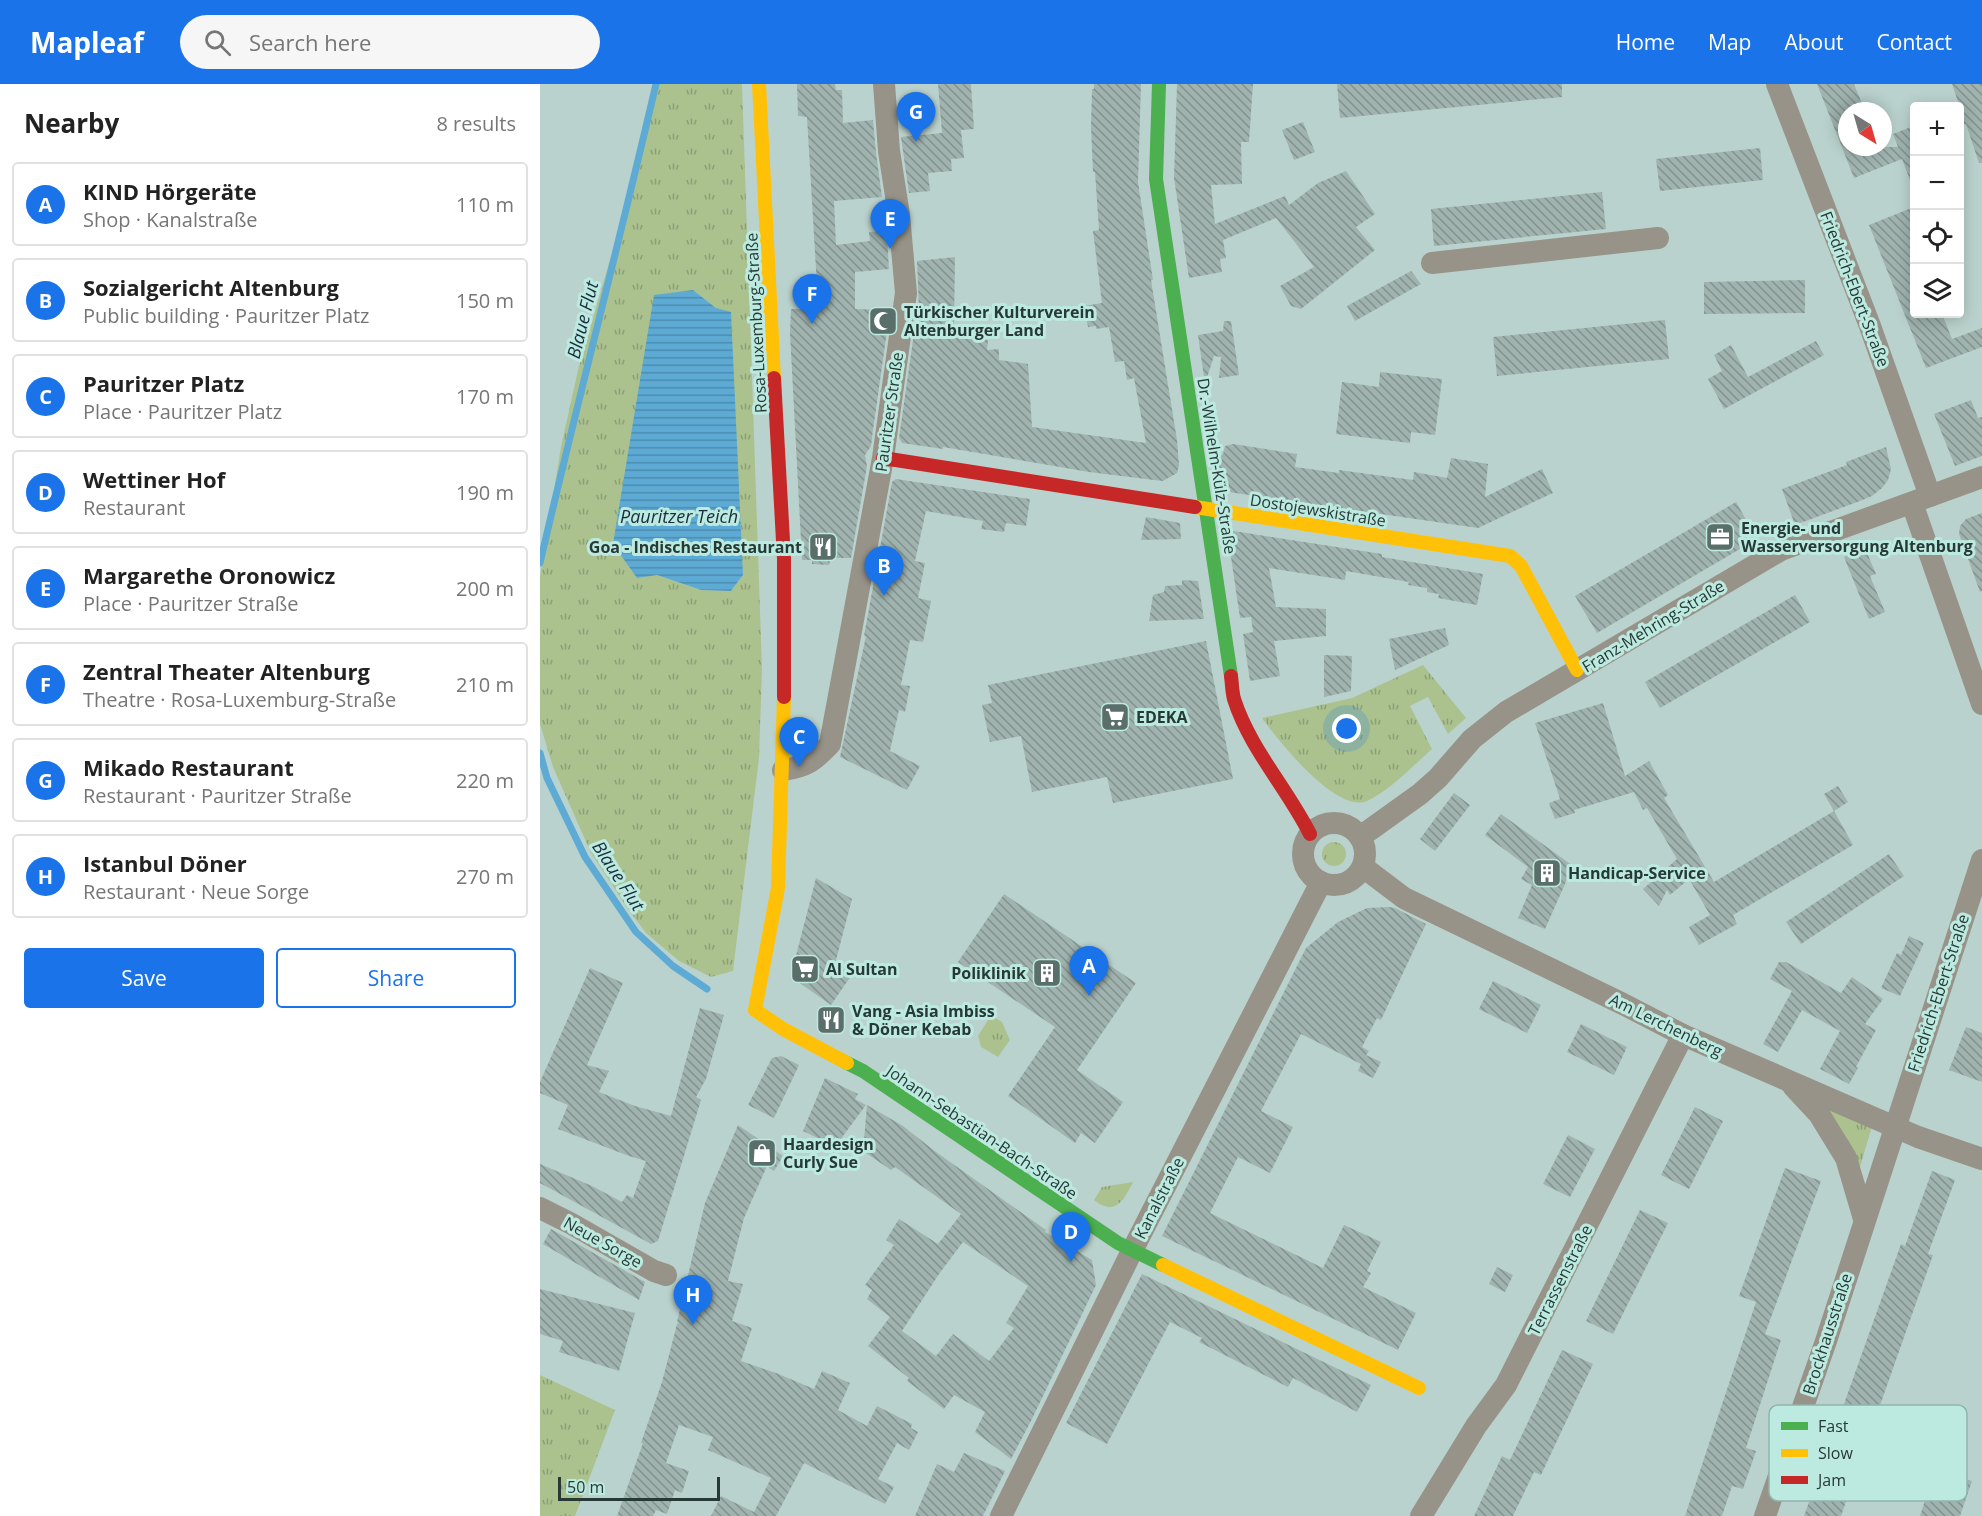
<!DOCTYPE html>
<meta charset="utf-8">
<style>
body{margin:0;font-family:"Open Sans",sans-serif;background:#f6f6f6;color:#222}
.controls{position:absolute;right:18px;top:18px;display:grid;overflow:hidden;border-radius:6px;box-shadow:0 3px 15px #0003}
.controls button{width:54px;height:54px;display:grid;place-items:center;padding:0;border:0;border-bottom:2px solid #e0e0e0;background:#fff;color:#222;font:30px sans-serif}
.compass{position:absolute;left:1298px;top:18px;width:54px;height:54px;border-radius:50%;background:#fff;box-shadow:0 3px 15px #0003;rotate:143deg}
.scale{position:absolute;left:18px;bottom:15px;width:162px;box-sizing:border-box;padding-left:6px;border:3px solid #263935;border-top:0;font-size:16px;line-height:21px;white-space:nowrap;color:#263935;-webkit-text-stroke:4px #bceae0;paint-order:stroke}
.you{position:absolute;left:807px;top:645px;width:21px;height:21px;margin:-15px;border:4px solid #fff;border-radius:50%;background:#1a73e8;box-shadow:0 0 0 9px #1a73e833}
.badge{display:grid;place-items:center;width:39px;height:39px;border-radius:50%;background:#1a73e8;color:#fff;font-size:20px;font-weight:700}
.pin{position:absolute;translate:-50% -50px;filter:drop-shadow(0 2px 3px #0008)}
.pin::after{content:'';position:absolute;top:32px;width:21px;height:18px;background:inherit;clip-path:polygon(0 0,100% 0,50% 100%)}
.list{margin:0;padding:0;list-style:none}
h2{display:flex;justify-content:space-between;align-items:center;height:78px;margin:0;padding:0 24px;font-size:26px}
h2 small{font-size:20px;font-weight:400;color:#767676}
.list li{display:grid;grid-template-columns:39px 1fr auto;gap:18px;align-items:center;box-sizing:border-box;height:84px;margin:0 12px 12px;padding:0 12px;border:2px solid #e0e0e0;border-radius:6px}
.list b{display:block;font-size:22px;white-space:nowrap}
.list p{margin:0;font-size:20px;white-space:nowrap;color:#767676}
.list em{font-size:20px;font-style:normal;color:#767676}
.actions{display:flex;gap:12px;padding:18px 24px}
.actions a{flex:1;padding:14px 0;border:2px solid #1a73e8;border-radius:6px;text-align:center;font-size:21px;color:#1a73e8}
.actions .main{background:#1a73e8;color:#fff}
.icon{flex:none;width:33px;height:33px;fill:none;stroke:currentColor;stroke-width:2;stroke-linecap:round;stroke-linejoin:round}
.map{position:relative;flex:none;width:1442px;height:1432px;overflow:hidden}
header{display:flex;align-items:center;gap:36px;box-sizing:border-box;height:84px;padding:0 30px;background:#1a73e8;color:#fff}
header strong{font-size:28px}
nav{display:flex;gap:33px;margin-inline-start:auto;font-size:21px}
.search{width:420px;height:54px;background:#f6f6f6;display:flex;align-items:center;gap:15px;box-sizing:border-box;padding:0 21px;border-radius:33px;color:#767676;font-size:22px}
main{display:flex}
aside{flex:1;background:#fff}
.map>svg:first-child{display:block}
.grass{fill:url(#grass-tufts);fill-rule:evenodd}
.water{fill:url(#water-rules)}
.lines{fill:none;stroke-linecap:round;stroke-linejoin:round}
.stream{stroke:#5dabd5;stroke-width:7}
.building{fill:url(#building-back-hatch);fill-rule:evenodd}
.street{stroke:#979388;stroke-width:22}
.fast{stroke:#4caf50;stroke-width:14}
.slow{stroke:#ffc107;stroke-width:14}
.jam{stroke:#c62828;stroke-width:14}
.labels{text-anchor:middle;stroke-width:6;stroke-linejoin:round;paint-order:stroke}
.street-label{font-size:16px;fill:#263935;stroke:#bceae0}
.poi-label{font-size:16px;font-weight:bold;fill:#263935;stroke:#bceae0;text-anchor:start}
.water-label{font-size:18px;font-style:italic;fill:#182d3c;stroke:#bceae0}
.key{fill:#bceae0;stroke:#8fb5ad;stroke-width:1.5}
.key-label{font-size:16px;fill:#263935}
</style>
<header>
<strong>Mapleaf</strong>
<div class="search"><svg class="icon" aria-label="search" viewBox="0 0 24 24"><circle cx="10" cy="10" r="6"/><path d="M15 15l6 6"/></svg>Search here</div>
<nav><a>Home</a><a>Map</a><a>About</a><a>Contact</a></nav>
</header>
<main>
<aside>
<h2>Nearby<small>8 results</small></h2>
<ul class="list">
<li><span class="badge">A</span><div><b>KIND Hörgeräte</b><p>Shop · Kanalstraße</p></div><em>110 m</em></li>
<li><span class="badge">B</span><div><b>Sozialgericht Altenburg</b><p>Public building · Pauritzer Platz</p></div><em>150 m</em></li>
<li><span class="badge">C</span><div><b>Pauritzer Platz</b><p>Place · Pauritzer Platz</p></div><em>170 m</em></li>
<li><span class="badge">D</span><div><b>Wettiner Hof</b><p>Restaurant</p></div><em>190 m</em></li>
<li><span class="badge">E</span><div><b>Margarethe Oronowicz</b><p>Place · Pauritzer Straße</p></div><em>200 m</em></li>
<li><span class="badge">F</span><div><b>Zentral Theater Altenburg</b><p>Theatre · Rosa-Luxemburg-Straße</p></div><em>210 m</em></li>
<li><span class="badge">G</span><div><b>Mikado Restaurant</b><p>Restaurant · Pauritzer Straße</p></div><em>220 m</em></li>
<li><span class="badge">H</span><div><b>Istanbul Döner</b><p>Restaurant · Neue Sorge</p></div><em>270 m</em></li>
</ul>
<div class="actions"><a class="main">Save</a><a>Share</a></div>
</aside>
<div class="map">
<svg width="1442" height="1432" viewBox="0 0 1442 1432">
<defs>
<pattern id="grass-tufts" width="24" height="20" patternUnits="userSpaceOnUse" patternTransform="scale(1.5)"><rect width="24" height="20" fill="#abc28f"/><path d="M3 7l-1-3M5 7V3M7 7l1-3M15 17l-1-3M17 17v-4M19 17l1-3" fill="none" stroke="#8b9f76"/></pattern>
<pattern id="water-rules" width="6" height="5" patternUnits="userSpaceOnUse" patternTransform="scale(1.5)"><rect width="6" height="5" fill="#5dabd5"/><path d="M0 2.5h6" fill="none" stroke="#4d8cae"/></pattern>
<pattern id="building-back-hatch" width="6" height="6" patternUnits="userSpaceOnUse" patternTransform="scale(1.5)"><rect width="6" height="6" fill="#a0b3af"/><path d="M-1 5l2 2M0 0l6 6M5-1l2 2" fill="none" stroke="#82938f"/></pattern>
</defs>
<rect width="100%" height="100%" fill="#bad2cd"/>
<g class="grass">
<path d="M114,0H202L222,585L219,674L193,887L171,893L139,877L106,849L88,825L51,769L13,683L0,640V493L21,363L38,286L76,155L109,26ZM153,206L176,224L203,491L191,507L161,506L117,491Z"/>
<path d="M883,581L926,634L908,650L888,613L870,622L892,665C874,681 849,707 827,717C796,730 738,656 722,634L812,614Z"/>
<circle cx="794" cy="770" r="12"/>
<path d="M451,931L462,938L470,956L458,973L441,963L438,952Z"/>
<path d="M1284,1017L1333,1039L1320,1083Z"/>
<path d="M593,1098C584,1116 575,1133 554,1116L562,1103Z"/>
<path d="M0,1291L75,1326L35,1432H0Z"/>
</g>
<path class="water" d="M153,206L176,224L191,228L203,491L191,507L161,506L117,491L97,494L73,460L114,211Z"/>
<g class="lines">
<g class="stream">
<path d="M0,479C37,319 79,160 116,0"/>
<path d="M0,669L7,694L45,773L96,848L133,882L167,905"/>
</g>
</g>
<g class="building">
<path d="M257,0H295L296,6H302L303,39L333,36L336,69L342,113L294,117L296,161L330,157L329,148L347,147V153L349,185L315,188V225L350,226L333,346L331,362L325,371L327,382L311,474H291L289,481L272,480V476H262L250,249L251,225H273L272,202H277L267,33L258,32Z"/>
<path d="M398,0H431L434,45L421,46L424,74L411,75L412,87L388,89L390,107L369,109L361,53L402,49Z"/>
<path d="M554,0H601L598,98L613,196H611L637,356L639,381L637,389L623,397L614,396L549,388L403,363V365L362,359L359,354L377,228H379L377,177L415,173L414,243L425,244V254L448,256L447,266L459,265V276L488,280L492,343L606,359L594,294L587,296L584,277L575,278L569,243L556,245V242L548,243L544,222L562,219L553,147L559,146L555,88H553L551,42L552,5H554Z"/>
<path d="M637,0H713L709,58H701L702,100L671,101L675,140L745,112L749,121L778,99L806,87L835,130L816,143L835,166L761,225L751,222L740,202L774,183L736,134L683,156L686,174L680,175L682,188L649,194L634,94Z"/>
<path d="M797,0H1022V13L800,34Z"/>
<path d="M1277,0H1314L1325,27H1307V63H1358L1353,50L1371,43L1374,53V103L1373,104L1362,75L1314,94Z"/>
<path d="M1412,0H1442V79H1439L1426,40L1419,42V21Z"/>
<path d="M763,38L775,68L754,76L742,46Z"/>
<path d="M1220,64L1223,96L1120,107L1116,75Z"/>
<path d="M1062,108L1066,145L894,162L891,125Z"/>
<path d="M1374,123V230H1402L1412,255L1442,244V263L1386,284L1329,141Z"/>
<path d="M871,187L881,200L815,237L807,222Z"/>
<path d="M1265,196V229L1164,230V198Z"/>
<path d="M1125,236L1129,275L957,292L953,253Z"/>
<path d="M684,237H691L699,291L679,294L681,273L674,272L665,300L658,251L683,247Z"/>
<path d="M1276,257L1284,271L1184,325L1168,295L1182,287L1174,271L1191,261L1208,293Z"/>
<path d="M840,288L902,295L895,351L871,348L870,359L796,350L802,298L839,303Z"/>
<path d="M1431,316L1438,334L1442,333V372L1415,382L1394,330Z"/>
<path d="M693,360L757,370L755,383L799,389V386L873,396L874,388L907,394L911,374L948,380L945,413L1002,385L1013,409L938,444L681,407L676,375L683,370L685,362Z"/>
<path d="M1346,363L1351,385L1348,396L1342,404L1332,412L1320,417L1255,441L1242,405L1307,381L1306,378Z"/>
<path d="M356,395L490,415L486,442L466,439L464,448L441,445L443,437L386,427L375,477L385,479L378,514L391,517L383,558L370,556L361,601L370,602L365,628L359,626L350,667L380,682L367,706L300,673L326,552H324L352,398Z"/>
<path d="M1196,418L1217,455L1057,549L1035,512Z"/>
<path d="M1442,429V507L1440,508L1419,450L1420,442L1426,435Z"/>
<path d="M606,433L640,439L641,455L601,456Z"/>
<path d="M687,446L842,470V473L943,490L937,521L898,514L899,510L887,508V504L868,501L869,498L806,487L805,496L729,484L736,523L786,525V552L734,557L740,592L710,597L703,550L713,548L711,533L700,534Z"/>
<path d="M1325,464L1336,490L1330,492L1345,528L1329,535L1304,473Z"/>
<path d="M642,496L658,497L664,535L609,537L613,511L624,508L625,502L642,501Z"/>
<path d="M1255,511L1270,538L1120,624L1105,598Z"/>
<path d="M905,544L909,561L855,586L849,555Z"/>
<path d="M666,557L693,695L573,719L567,693L492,708L481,652L450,658L442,621L452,619L448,601Z"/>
<path d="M784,571L812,572L811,607L784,613Z"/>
<path d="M1063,619L1085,692L1109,677L1128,711L1124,714L1174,798L1294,727L1313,761L1193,831L1197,840L1159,861L1149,843L1170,831L1149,795L1130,811L1127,806L1119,822L1103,805L1137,775L1107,724L1103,726L1094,708L1034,726L1035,729L1015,735L1009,719L1020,715L995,639Z"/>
<path d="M1298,702L1308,718L1294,727L1284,710Z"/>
<path d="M914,709L930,721L895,767L880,755Z"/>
<path d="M961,730L1033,782L1005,845L978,834L992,801L981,795L988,783L945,751Z"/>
<path d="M1349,770L1364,792L1261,860L1246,838Z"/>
<path d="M276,794L312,815L296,876L313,889L291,921L257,897L252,887Z"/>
<path d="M464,810L596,899L537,986L583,1018L555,1059L541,1049L535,1059L468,1012L515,943L418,878Z"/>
<path d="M849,823L855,824L886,840L841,936L837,934L822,963L829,967L826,971L841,978L833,994L818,987L821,980L761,950L721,1027L753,1043L730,1089L698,1073L670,1129L783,1184L804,1141L841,1158L827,1187L831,1189L823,1203L876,1229L858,1266L622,1152L766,864L798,838L827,824Z"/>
<path d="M1369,852L1384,859L1360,912L1341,904L1357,869L1361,871Z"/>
<path d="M1239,878H1246L1301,909L1312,893L1343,915L1325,940L1336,946L1316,983L1318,984L1309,1000L1280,985L1300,947L1262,926L1238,968L1223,960L1252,907L1230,895Z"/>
<path d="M50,884L83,899L47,981L69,987L59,1008L95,1022L131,1032L160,924L184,931L166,995L156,1013L161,1016L118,1157L111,1160L0,1099V1080L52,1102L82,1118L87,1111L93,1114L106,1077L89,1072L18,1045L28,1021L0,1009V998Z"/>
<path d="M953,897L1001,921L987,949L939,925Z"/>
<path d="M1041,940L1087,963L1074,991L1027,968Z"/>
<path d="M1426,943L1442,949V998L1409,986Z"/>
<path d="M241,972L259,981L234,1034L208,1021L232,974Z"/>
<path d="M285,994L318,1010L315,1015L326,1021L300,1056L295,1053L292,1061L263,1047Z"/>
<path d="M327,1021L363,1042L396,1068L506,1146L505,1148L552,1176L556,1201L492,1335L471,1375L435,1348L445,1328L414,1311L404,1325L367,1297L369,1294L328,1262L350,1233L327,1215L332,1206L325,1201L354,1161L346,1156L359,1135L398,1160L421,1130L355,1083L351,1086L323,1067ZM423,1158L488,1202L466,1239L474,1244L449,1277L413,1250L396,1272L362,1247L399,1190Z"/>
<path d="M1155,1023L1183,1037L1149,1105L1121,1091Z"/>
<path d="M198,1041L243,1072L234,1087L227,1082L204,1134L188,1197L203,1200L192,1237L212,1244L201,1277L236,1289L274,1305L282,1287L310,1299L298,1326L327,1342L337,1322L372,1340L371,1344L378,1348L369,1366L357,1359L338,1395L354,1403L345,1420L264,1379L236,1432H171L181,1412L214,1428L231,1394L168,1366L173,1353L139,1341L126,1379L149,1387L142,1409L135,1406L127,1430L116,1426L113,1432H77L103,1359H101L122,1298L137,1240L139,1239L137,1238L165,1119Z"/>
<path d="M1028,1051L1055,1065L1030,1113L1003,1100Z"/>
<path d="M1245,1084L1281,1097L1225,1250L1241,1256L1206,1364L1216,1367L1203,1405L1192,1402L1182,1432H1145L1216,1218L1199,1212Z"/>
<path d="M1392,1087L1415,1096L1388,1170L1393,1171L1301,1432H1264L1361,1160L1365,1162Z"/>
<path d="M1100,1126L1128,1139L1073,1250L1046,1237Z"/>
<path d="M11,1145L105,1198L99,1216L3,1160Z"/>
<path d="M957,1183L973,1191L965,1208L949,1200Z"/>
<path d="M602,1190L831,1301L817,1328L753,1294L748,1303L659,1258L662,1254L630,1238L567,1360L526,1339Z"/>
<path d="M0,1205L95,1229L79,1287L19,1268L23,1257L0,1250Z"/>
<path d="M1022,1266L1053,1280L1001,1391L994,1388L973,1432H934L962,1372L970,1376Z"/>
<path d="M424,1369L465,1387L443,1432H375L397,1380L414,1388Z"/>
<path d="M1395,1385L1432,1397L1420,1432H1380Z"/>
</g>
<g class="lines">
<g class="street">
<path d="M1237,0L1330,242L1390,412"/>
<path d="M892,179L1118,154"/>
<path d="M1372,419L1442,620"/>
<path d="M243,686C266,683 274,677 290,660L343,374L366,209L359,131L349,67L344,0"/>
<circle cx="794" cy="770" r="31"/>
<path d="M820,753L880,710L898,694L932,655L966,628L1241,466L1442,393"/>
<path d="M823,783L864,814L1083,920L1143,951L1378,1053L1442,1075"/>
<path d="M1253,1002L1279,1030L1306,1074L1324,1135"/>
<path d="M0,1124L30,1139L114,1187L126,1191"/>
<path d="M461,1432L592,1167L781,798"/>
<path d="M881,1432L936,1342L966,1301L1143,951"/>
<path d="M1225,1432L1286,1257L1442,776"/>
</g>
<g class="fast">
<path d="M619,0L616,95L691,592"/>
<path d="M307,979L323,987L578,1159L623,1181"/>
</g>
<g class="slow">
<path d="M219,0L234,294"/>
<path d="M655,423L970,472L981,482L1037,586"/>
<path d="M244,613L238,804L215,926L243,945L307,979"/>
<path d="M623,1181L879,1304"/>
</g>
<g class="jam">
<path d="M234,294L244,475V613"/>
<path d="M343,374L655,423"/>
<path d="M691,592C692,599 692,608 694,615C710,665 747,704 770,750"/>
</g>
</g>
<defs>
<g id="mosque-square" transform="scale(1.5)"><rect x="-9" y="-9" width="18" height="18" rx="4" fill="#5a6f6a" stroke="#bceae0"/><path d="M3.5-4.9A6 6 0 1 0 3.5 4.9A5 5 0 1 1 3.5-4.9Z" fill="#fff"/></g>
<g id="office-square" transform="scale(1.5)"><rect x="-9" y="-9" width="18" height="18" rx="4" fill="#5a6f6a" stroke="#bceae0"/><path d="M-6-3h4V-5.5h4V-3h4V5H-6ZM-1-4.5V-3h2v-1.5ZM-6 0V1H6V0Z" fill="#fff"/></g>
<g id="restaurant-square" transform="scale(1.5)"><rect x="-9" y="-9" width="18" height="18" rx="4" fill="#5a6f6a" stroke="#bceae0"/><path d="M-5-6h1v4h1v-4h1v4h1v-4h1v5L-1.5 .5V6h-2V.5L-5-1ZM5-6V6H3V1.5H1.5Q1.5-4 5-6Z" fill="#fff"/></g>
<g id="supermarket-square" transform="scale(1.5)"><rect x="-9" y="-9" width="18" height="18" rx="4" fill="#5a6f6a" stroke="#bceae0"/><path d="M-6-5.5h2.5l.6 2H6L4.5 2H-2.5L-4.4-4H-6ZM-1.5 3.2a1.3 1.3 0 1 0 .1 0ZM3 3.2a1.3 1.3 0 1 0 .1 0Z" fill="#fff"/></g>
<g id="building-square" transform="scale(1.5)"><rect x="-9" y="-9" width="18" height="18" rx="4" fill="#5a6f6a" stroke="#bceae0"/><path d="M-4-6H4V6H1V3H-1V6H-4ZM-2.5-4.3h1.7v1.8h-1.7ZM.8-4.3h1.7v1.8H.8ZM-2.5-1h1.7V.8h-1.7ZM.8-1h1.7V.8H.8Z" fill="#fff"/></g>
<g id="shop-square" transform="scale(1.5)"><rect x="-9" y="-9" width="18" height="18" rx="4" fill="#5a6f6a" stroke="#bceae0"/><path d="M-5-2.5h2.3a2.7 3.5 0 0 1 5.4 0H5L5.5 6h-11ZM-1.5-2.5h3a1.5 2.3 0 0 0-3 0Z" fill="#fff"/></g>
</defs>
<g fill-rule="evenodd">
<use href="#mosque-square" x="343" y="237"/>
<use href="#office-square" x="1180" y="453"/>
<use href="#restaurant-square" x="283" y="463"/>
<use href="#supermarket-square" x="575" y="633"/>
<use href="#building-square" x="1007" y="789"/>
<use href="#supermarket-square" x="265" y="885"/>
<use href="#building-square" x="507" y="889"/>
<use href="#restaurant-square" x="291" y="936"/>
<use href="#shop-square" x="222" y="1069"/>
</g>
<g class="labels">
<g class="street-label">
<text transform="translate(1315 205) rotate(69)" y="6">Friedrich-Ebert-Straße</text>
<text transform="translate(216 239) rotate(-93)" y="6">Rosa-Luxemburg-Straße</text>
<text transform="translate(349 328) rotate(-82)" y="6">Pauritzer Straße</text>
<text transform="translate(677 382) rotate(81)" y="6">Dr.-Wilhelm-Külz-Straße</text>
<text transform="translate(778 426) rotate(9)" y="6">Dostojewskistraße</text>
<text transform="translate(1113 542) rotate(-31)" y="6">Franz-Mehring-Straße</text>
<text transform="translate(1398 909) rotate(-72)" y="6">Friedrich-Ebert-Straße</text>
<text transform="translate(1126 941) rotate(26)" y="6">Am Lerchenberg</text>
<text transform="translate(442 1048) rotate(34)" y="6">Johann-Sebastian-Bach-Straße</text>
<text transform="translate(619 1114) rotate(-63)" y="6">Kanalstraße</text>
<text transform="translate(63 1158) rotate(29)" y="6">Neue Sorge</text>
<text transform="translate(1020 1196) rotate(-63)" y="6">Terrassenstraße</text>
<text transform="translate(1287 1250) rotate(-72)" y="6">Brockhausstraße</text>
</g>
<g class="poi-label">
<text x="364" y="234">Türkischer Kulturverein<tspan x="364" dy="18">Altenburger Land</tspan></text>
<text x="1201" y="450">Energie- und<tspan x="1201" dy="18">Wasserversorgung Altenburg</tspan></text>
<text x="262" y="469" text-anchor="end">Goa - Indisches Restaurant</text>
<text x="596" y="639">EDEKA</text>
<text x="1028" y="795">Handicap-Service</text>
<text x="286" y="891">Al Sultan</text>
<text x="486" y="895" text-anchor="end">Poliklinik</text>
<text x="312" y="933">Vang - Asia Imbiss<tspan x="312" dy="18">&amp; Döner Kebab</tspan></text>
<text x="243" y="1066">Haardesign<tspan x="243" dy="18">Curly Sue</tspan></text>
</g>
<g class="water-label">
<text transform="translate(43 236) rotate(-76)" y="6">Blaue Flut</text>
<text x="139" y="439">Pauritzer Teich</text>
<text transform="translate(78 792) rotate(57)" y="6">Blaue Flut</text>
</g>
</g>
<rect x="1229" y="1321" width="198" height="96" rx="9" class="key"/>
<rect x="1241" y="1338" width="27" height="8" fill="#4caf50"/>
<rect x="1241" y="1365" width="27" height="8" fill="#ffc107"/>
<rect x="1241" y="1392" width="27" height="8" fill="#c62828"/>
<g class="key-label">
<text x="1278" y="1348">Fast</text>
<text x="1278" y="1375">Slow</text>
<text x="1278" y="1402">Jam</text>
</g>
</svg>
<div class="controls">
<button>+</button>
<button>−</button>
<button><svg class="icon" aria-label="locate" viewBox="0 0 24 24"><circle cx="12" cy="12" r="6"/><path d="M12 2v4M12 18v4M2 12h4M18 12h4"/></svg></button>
<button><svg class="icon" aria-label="layers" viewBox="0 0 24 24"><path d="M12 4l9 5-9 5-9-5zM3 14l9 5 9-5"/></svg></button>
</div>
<svg class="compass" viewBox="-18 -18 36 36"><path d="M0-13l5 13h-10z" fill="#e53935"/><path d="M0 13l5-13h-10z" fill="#767676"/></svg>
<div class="scale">50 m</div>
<div class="you"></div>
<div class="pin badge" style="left:549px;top:912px">A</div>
<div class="pin badge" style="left:344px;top:512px">B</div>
<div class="pin badge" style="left:259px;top:683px">C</div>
<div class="pin badge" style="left:531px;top:1178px">D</div>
<div class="pin badge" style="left:350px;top:165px">E</div>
<div class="pin badge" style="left:272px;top:240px">F</div>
<div class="pin badge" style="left:376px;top:58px">G</div>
<div class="pin badge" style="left:153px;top:1241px">H</div>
</div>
</main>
